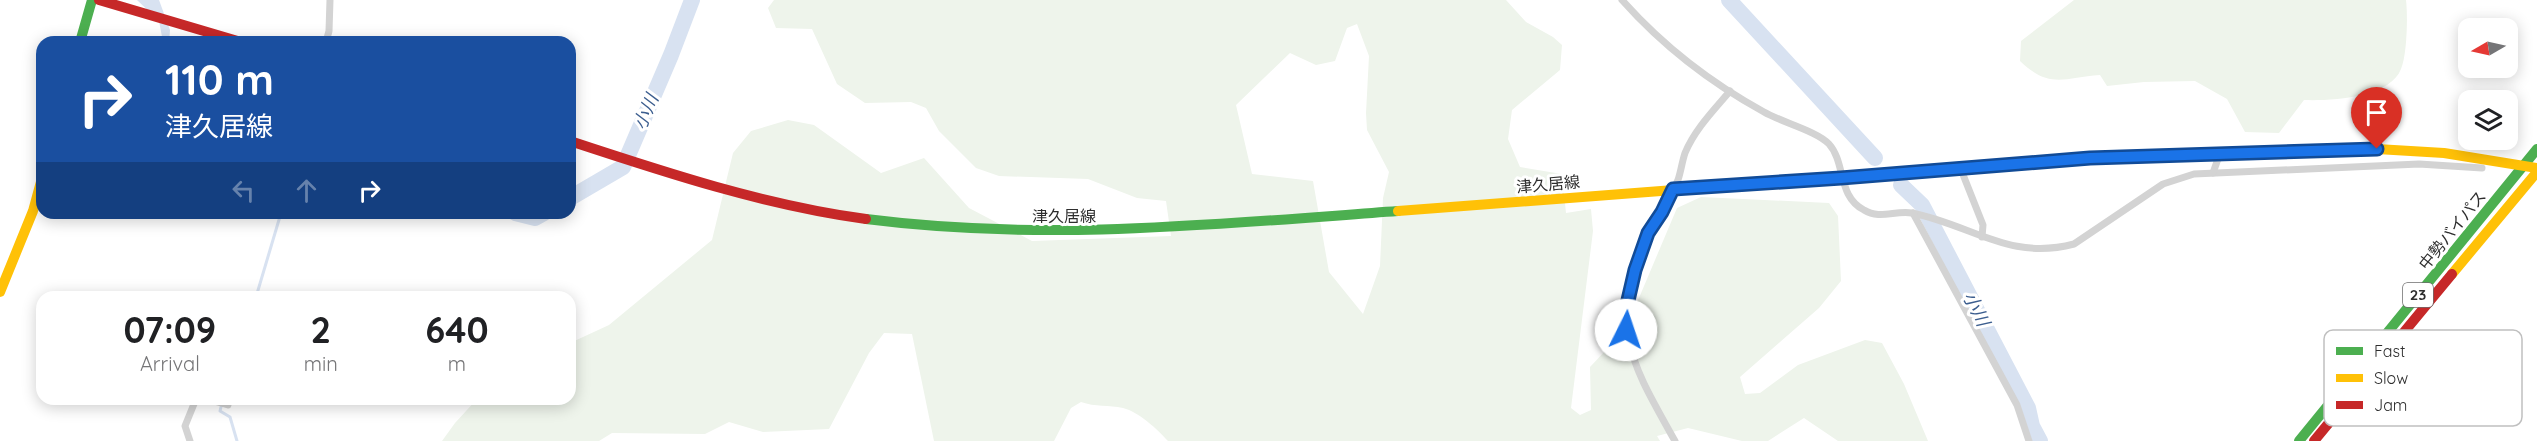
<!DOCTYPE html>
<html lang="en">
<head>
<meta charset="utf-8">
<style>
  body { margin:0; font-family:Quicksand,"Noto Sans JP",sans-serif; background:#f2f2f2; color:#202124; height:100vh; display:flex; flex-direction:column; font-size:22px; white-space:nowrap }
  * { box-sizing:border-box; margin:0 }
  p { font-size:20px; color:#757577 }
  .icon { flex:none; width:33px; height:33px; fill:none; stroke:currentColor; stroke-width:2; stroke-linecap:round; stroke-linejoin:round }
  .map { position:relative; flex:1; overflow:hidden }
  .details { position:absolute; left:36px; top:291px; width:540px; height:114px; display:flex; flex-direction:column; background:#fff; border-radius:18px; box-shadow:0 3px 15px #0003 }
  .details>* { flex:none }
  .top-card { position:absolute; left:36px; top:36px; width:540px; height:183px; border-radius:18px; box-shadow:0 3px 15px #0003; background:#1a4fa0; color:#fff; overflow:hidden }
  .needle { width:39px; rotate:261deg }
  .controls { position:absolute; left:2458px; top:18px; display:grid; gap:12px }
  .controls a { display:grid; place-items:center; width:60px; height:60px; border-radius:12px; background:#fff; box-shadow:0 3px 15px #0003; font-size:30px }
  .pin { position:absolute; display:grid; place-items:center; width:51px; height:51px; color:#fff; margin:-62px -26px; border-radius:50% 50% 50% 0; rotate:-45deg; box-shadow:0 0 6px #0007 }
  .pin .icon { rotate:45deg }
  .me { position:absolute; width:66px; margin:-33px; rotate:4deg; stroke-linejoin:round; filter:drop-shadow(0 0 4px #0008) }
  .turn { display:flex; align-items:center; gap:21px; height:126px; padding:0 30px; font-size:27px }
  .turn .icon { width:78px; height:78px; stroke-width:2.5 }
  .turn b { display:block; font-size:42px; line-height:51px }
  .lanes { display:flex; align-items:center; height:57px; padding:0 30px; background:#0003; justify-content:center; gap:30px; direction:ltr }
  .lanes .off { opacity:.35 }
  .eta { display:flex; justify-content:space-evenly; align-items:center; height:102px; text-align:center }
  .eta b { font-size:36px; font-weight:800; line-height:42px }
  .map>svg:first-child { display:block }
</style>
</head>
<body>
<div class="map">
<svg width="2537" height="441" viewBox="0 0 2537 441">
  <rect width="100%" height="100%" fill="#fff"/>
  <g fill="#eef4eb" fill-rule="evenodd">
    <path d="M774 0H1506L1526 22 1553 37 1562 45 1560 70 1512 110 1508 139 1520 167 1562 174 1566 213 1591 209 1593 231 1571 408 1580 415 1591 410 1590 367 1605 351 1636 305 1677 208 1701 197 1829 203 1838 216 1841 281 1819 308 1740 377 1745 394 1760 393 1798 365 1865 340 1882 343 1904 384 1928 441H1838L1804 418 1768 441H1742L1688 428 1657 436 1660 441H1168C1157 429 1139 412 1123 408 1109 405 1095 407 1081 402L1071 408 1054 441H934L912 334 884 333 869 353 829 429 763 432 729 422 705 434 612 433 599 441H442L455 423 477 399H570V343L609 325 712 240 733 153 751 131 788 120 814 125 881 173 924 158 969 208 1032 241 1171 236 1166 201 1137 198 1088 179 999 176 976 168 939 131 926 108 911 102 865 103 837 84 812 29 776 28 768 8ZM1357 24 1369 56 1366 113 1367 130 1389 172 1383 198 1380 266 1363 314 1329 272 1313 181 1252 174 1236 105 1290 53 1316 65 1335 61 1347 28Z"/>
    <path d="M2074 0H2406C2408 16 2407 55 2401 69 2390 98 2330 101 2304 100L2279 133 2245 132 2227 99 2195 81 2144 82 2107 86 2100 75C2063 78 2049 89 2020 61L2021 41Z"/>
  </g>
  <path fill="#d8e2f1" d="M137 0H159L170 30 169 42H163L159 21Z"/>
  <g fill="none" stroke-linecap="round" stroke-linejoin="round">
    <g stroke="#d8e2f1" stroke-width="3">
      <path d="M256 297 281 213"/>
      <path d="M223 399 220 411 230 417 237 441"/>
    </g>
    <g stroke="#d8e2f1" stroke-width="16">
      <path d="M1729 0 1875 158"/>
      <path d="M1901 185 1922 205 2028 408 2032 426 2040 441"/>
      <path d="M570 198 623 167 671 55 692 0"/>
      <path d="M515 213 535 218 544 213"/>
    </g>
    <g stroke="#d3d3d3" stroke-width="7">
      <path d="M1622 0C1662 45 1711 83 1764 112 1781 122 1817 131 1829 144 1846 163 1837 196 1864 210 1880 220 1895 210 1912 213 1972 225 2009 261 2074 244L2163 184 2194 174 2419 164 2482 168"/>
      <path d="M326 42 329 31 330 0"/>
      <path d="M1960 167 1983 225 1982 237"/>
      <path d="M2213 173 2220 153"/>
      <path d="M1913 213 2017 405 2029 441"/>
      <path d="M207 399 228 405"/>
      <path d="M190 441 185 426 196 399"/>
      <path d="M1675 441C1629 359 1609 329 1647 236 1651 226 1659 218 1664 209 1668 199 1674 189 1678 180 1681 171 1682 162 1685 153 1695 129 1714 110 1730 91"/>
    </g>
    <g stroke="#4caf50" stroke-width="10">
      <path d="M80 42 92 0"/>
      <path d="M1700 188 2078 160"/>
      <path d="M866 219C1046 242 1219 224 1398 211"/>
      <path d="M2299 441 2537 149"/>
    </g>
    <g stroke="#ffc107" stroke-width="10">
      <path d="M2078 160 2149 155 2377 149 2444 153 2537 168"/>
      <path d="M1398 211 1700 188"/>
      <path d="M2452 274 2537 172"/>
      <path d="M0 292 33 211 42 178"/>
    </g>
    <g stroke="#c62828" stroke-width="10">
      <path d="M99 0 241 42"/>
      <path d="M570 141C667 173 764 205 866 219"/>
      <path d="M2314 441 2452 274"/>
    </g>
  </g>
  <g fill="none" stroke-linecap="round" stroke-linejoin="round">
    <defs>
      <path id="route" d="M1626 330V309L1635 270 1648 233 1662 212 1673 189 1841 178 2090 158 2377 149"/>
    </defs>
    <use href="#route" stroke="#114b97" stroke-width="15"/>
    <use href="#route" stroke="#1a73e8" stroke-width="10"/>
  </g>
  <g text-anchor="middle" stroke-width="6" stroke-linejoin="round" paint-order="stroke">
    <rect fill="#fff" stroke="#6d6d6d" stroke-width="1.5" x="2403" y="283" width="30" height="24" rx="4.5"/>
    <g font-size="15" font-weight="bold" fill="#2e2e2e">
      <text x="2418" y="300">23</text>
    </g>
    <g font-size="16" fill="#2e2e2e" stroke="#fff">
      <text transform="translate(1548 184) rotate(-5)" y="6">津久居線</text>
      <text x="1064" y="222">津久居線</text>
      <text transform="translate(2452 230) rotate(-51)" y="6">中勢バイパス</text>
    </g>
    <g font-size="18" font-style="italic" fill="#3c5e8f" stroke="#fff">
      <text transform="translate(646 112) rotate(-67)" y="6">小川</text>
      <text transform="translate(1976 309) rotate(63)" y="6">小川</text>
    </g>
  </g>
  <rect x="2324" y="330" width="198" height="96" rx="9" fill="#fff" stroke="#c0c0c0" stroke-width="1.5"/>
  <rect x="2336" y="347" width="27" height="8" fill="#4caf50"/>
  <rect x="2336" y="374" width="27" height="8" fill="#ffc107"/>
  <rect x="2336" y="401" width="27" height="8" fill="#c62828"/>
  <g font-size="16" fill="#2e2e2e">
    <text x="2374" y="357">Fast</text>
    <text x="2374" y="384">Slow</text>
    <text x="2374" y="411">Jam</text>
  </g>
</svg>
<div class="controls">
<a><svg class="needle" viewBox="-14 -14 28 28"><path d="M0-13l5 13h-10z" fill="#e53935"/><path d="M0 13l5-13h-10z" fill="#757577"/></svg></a>
<a><svg class="icon" aria-label="layers" viewBox="0 0 24 24"><path d="M12 4l9 5-9 5-9-5zM3 14l9 5 9-5"/></svg></a>
</div>
<div class="pin" style="left:2377px;top:149px;background:#d93025"><svg class="icon" aria-label="arrive" viewBox="0 0 24 24"><path d="M6 21V4h12l-3 4 3 4H6"/></svg></div>
<svg class="me" style="left:1626px;top:330px" viewBox="-20 -20 40 40"><circle r="19" fill="#fff"/><path d="M0-13L10 11 0 6-10 11z" fill="#1a73e8"/></svg>
<div class="top-card">
<div class="turn"><svg class="icon" aria-label="right" viewBox="0 0 24 24"><path d="M7 20v-9h11M14 6l5 5-5 5"/></svg><div><b>110 m</b>津久居線</div></div>
<div class="lanes"><svg class="icon off" aria-label="left" viewBox="0 0 24 24"><path d="M17 20v-9H6M10 6l-5 5 5 5"/></svg><svg class="icon off" aria-label="ahead" viewBox="0 0 24 24"><path d="M12 20V5M6 11l6-6 6 6"/></svg><svg class="icon" aria-label="right" viewBox="0 0 24 24"><path d="M7 20v-9h11M14 6l5 5-5 5"/></svg></div>
</div>
<section class="details">
<div class="eta">
<div><b>07:09</b><p>Arrival</p></div>
<div><b>2</b><p>min</p></div>
<div><b>640</b><p>m</p></div>
</div>
</section>
</div>
</body>
</html>
